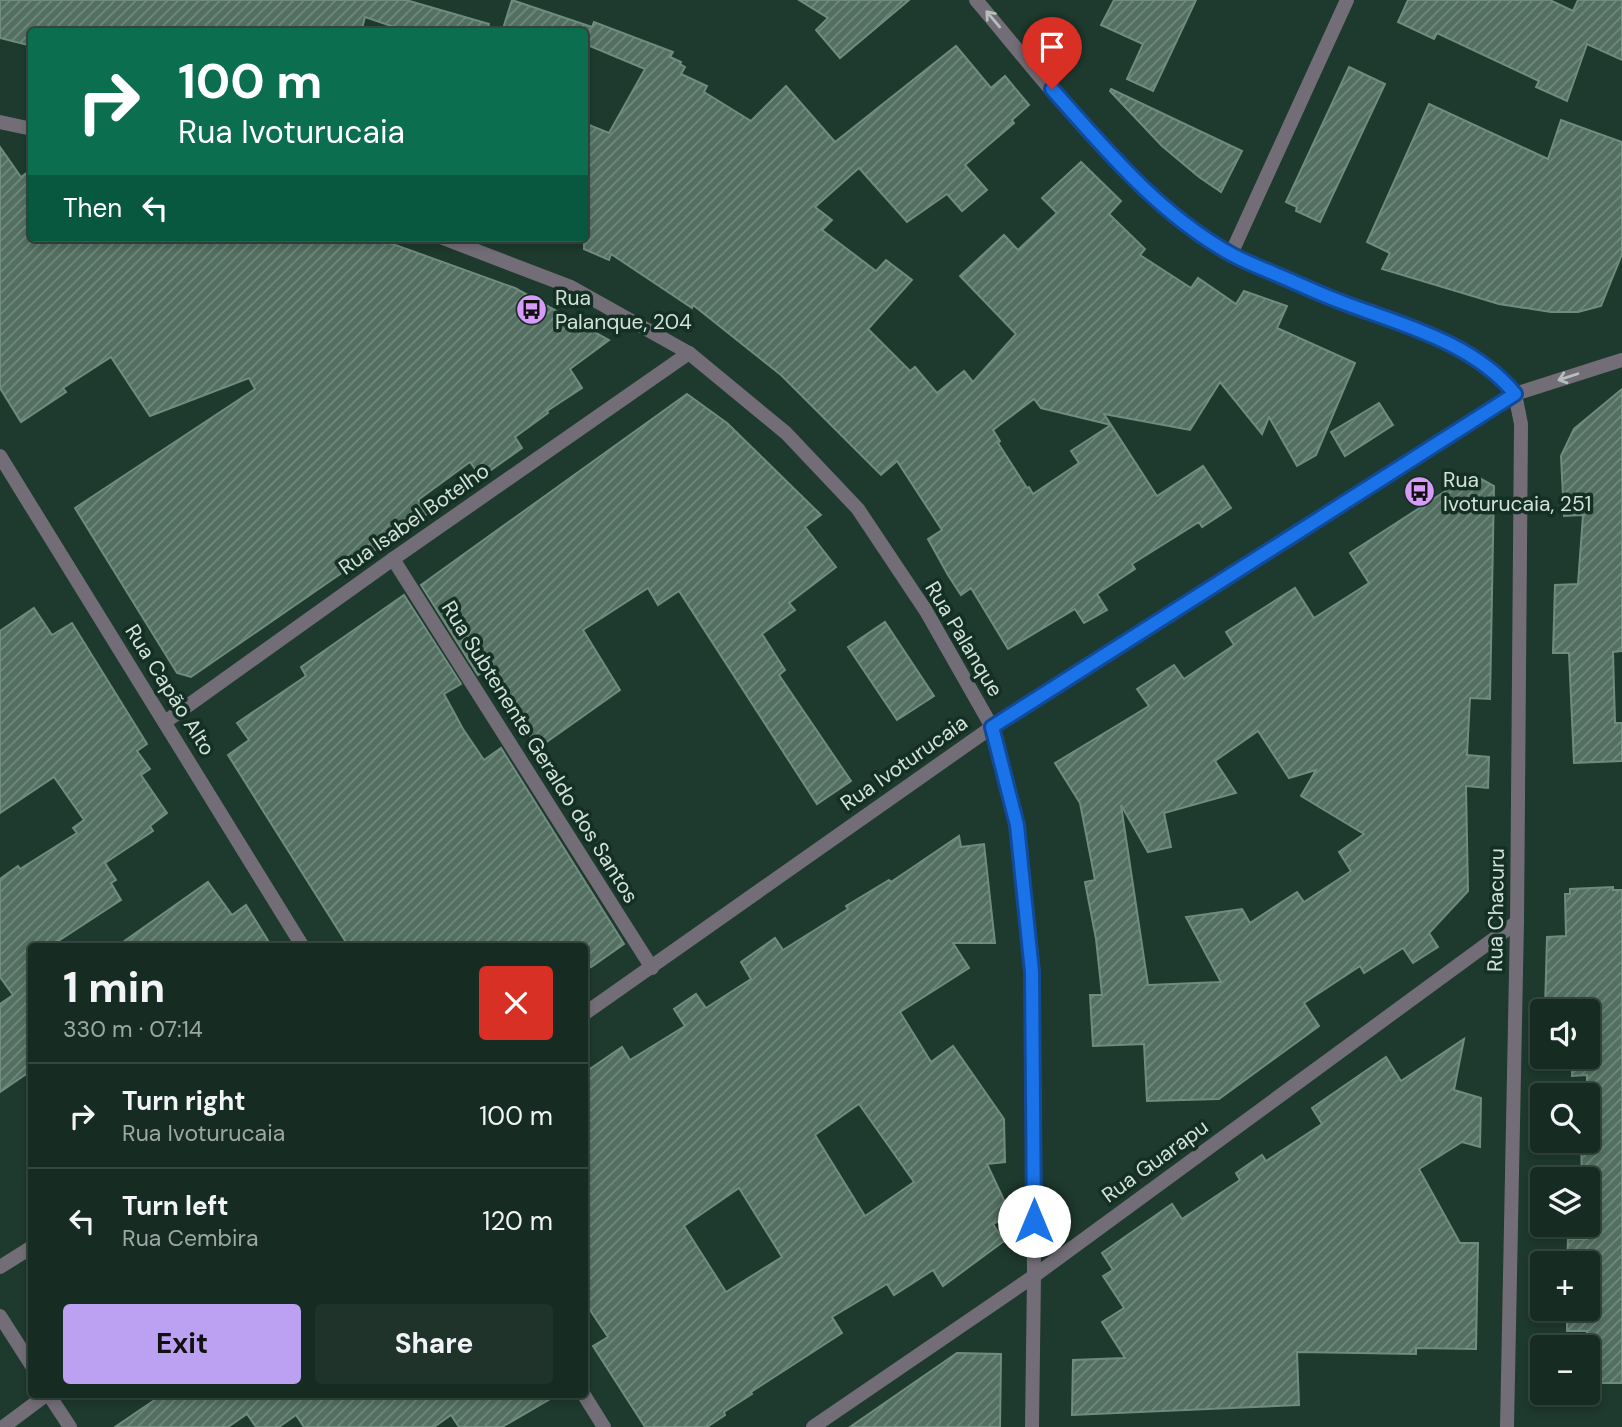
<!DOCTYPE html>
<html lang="en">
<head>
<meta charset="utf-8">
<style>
  body { margin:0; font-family:"DM Sans",sans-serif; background:#1f332a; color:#f1f3f6; height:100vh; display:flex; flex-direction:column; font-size:26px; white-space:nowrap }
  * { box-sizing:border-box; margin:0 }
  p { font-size:23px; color:#9ea7a5 }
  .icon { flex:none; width:38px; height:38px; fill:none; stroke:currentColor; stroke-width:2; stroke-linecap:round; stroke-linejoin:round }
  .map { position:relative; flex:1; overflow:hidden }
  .side { position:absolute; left:28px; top:943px; width:560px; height:455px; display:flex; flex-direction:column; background:#162b22; border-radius:7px; box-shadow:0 4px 10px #0003,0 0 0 2px #354740 }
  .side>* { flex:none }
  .hud { position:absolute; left:28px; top:28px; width:560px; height:214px; border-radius:7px; box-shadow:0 4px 10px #0003,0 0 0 2px #354740; background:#0b6e4f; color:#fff; overflow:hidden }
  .fabs { position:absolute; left:1530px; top:999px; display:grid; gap:14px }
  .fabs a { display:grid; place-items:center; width:70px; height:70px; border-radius:7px; background:#162b22; box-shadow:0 4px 10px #0003,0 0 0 2px #354740; font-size:35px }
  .pin { position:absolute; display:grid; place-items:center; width:60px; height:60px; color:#fff; margin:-72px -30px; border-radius:50% 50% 50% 0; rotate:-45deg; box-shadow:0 0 7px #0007 }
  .pin .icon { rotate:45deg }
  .me { position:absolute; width:77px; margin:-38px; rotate:0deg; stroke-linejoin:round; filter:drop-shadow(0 0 5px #0008) }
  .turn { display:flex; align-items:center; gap:24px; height:147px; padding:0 35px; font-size:32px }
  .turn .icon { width:91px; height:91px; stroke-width:2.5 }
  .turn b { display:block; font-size:49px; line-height:60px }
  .then { display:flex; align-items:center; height:66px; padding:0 35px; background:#0003; gap:14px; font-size:26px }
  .round { display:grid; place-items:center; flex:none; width:74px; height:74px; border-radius:7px; background:#1f332a }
  .headline { display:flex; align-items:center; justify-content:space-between; height:119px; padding:0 35px }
  h1 { font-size:42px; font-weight:700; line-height:52px }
  .action { display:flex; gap:14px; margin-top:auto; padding:14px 35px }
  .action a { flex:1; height:80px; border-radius:7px; background:#bca0f2; color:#111; font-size:28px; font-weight:700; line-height:80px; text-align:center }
  .action a+a { background:#1f332a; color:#f1f3f6 }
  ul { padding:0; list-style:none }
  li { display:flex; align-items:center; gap:21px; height:105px; padding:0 35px; border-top:2px solid #354740 }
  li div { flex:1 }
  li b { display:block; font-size:26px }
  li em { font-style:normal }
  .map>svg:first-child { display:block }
</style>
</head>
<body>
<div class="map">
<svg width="1622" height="1427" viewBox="0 0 1622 1427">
  <defs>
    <pattern id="building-hatch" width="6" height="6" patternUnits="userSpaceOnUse" patternTransform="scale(1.75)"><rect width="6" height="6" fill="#526f61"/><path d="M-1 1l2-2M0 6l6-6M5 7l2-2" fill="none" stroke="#728a7e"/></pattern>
  </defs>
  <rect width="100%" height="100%" fill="#1e392d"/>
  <g fill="url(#building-hatch)" stroke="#6f8c7e" stroke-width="2" fill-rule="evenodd">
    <path d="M0 0H406L489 24 487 32H409L365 17 361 32H32V46L0 38Z"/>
    <path d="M512 0 592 27 594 22 673 52 670 57 681 62 680 64 685 67 681 74 707 86 704 92 751 121 786 86 835 142 956 46 991 88 1005 76 1029 105 1012 120 1014 123 965 165 987 190 962 211 947 194 907 222 859 168 815 207 832 220 822 230 876 271 886 260 912 280 868 329 910 371 915 367 937 393 964 371 973 382 1016 334 960 276 1004 235 1018 250 1057 213 1042 198 1081 162 1121 201 1109 214 1145 249 1140 255 1191 288 1198 278 1236 304 1244 291 1287 306 1277 328 1355 363 1316 455 1297 466 1269 417 1262 434 1220 382 1190 430 1104 414 1111 425 1041 408 1034 399 993 430 1000 441 998 443 1027 488 1029 487 1033 494 1079 463 1071 451 1111 425 1157 496 1203 466 1231 508 1202 527 1199 522 1132 564 1135 569 1097 594 1107 610 1084 623 1075 609 1008 649 971 588 961 595 948 575 928 539 942 530 897 461 881 475 781 375 693 305 692 308 611 254 609 260 584 249V123L609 133 645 69 585 44 590 32H502Z"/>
    <path d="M799 0H909L840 58 816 30 828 18Z"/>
    <path d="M1114 0H1196L1153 91 1127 79 1143 44 1101 25Z"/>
    <path d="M1408 0H1550L1573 11 1578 0H1622V60L1587 44 1567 101 1536 87 1539 81 1437 33 1434 39 1398 22Z"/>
    <path d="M1349 67 1385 84 1320 222 1296 211 1297 207 1286 202Z"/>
    <path d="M1111 89 1242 151 1221 192 1199 177 1162 146 1110 91Z"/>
    <path d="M1429 104 1548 159 1561 120 1622 142V254L1601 306 1578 312H1551L1499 304 1382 269 1390 253 1367 242Z"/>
    <path d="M0 147 21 177 32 169V238H376L515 288 609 340 570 369 582 388 547 411 548 413 515 437 522 448 481 477 470 462 418 500 427 514 191 677 177 673 75 508 255 389 249 378 150 416 111 357 63 388 66 392 21 422 0 388Z"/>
    <path d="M1622 389V651L1613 652 1615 723H1622V761L1574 763 1569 653H1553L1555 585 1578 584 1583 515 1564 516 1561 456 1574 429Z"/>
    <path d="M687 394 727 423 821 515 805 527 836 567 789 603 795 610 762 634 785 670 779 675 851 781 817 804 679 591 658 605 648 588 583 630 620 690 538 748 487 669 478 675 421 585Z"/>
    <path d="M1379 403 1393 425 1345 456 1331 432Z"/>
    <path d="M1472 474 1494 486 1490 699 1470 698 1467 755 1489 757 1488 788 1466 786 1468 891 1429 933 1438 947 1413 963 1403 948 1364 973 1360 966 1304 1003 1319 1026 1219 1099 1147 1101 1144 1044 1093 1046 1090 995H1102L1096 939 1085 882 1095 880 1080 803 1055 763 1149 706 1137 689 1174 665 1184 679 1234 645 1226 632 1295 588 1314 618 1369 583 1350 553ZM1258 731 1289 778 1316 770 1301 796 1364 834 1339 852 1351 871 1304 902 1297 892 1250 923 1242 909 1186 917 1221 982 1148 985 1121 805 1148 852 1171 847 1164 813 1236 793 1215 761Z"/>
    <path d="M404 595 461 684 444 694 463 729 484 760 501 748 624 944 591 967 584 957V947H349L228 755 249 740 237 723 306 676 301 667Z"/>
    <path d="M34 608 52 635 72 623 147 744 137 751 150 769 141 775 167 813 150 826 153 831 105 863 116 880 111 883 121 900 49 947H32V1070L0 1092V1004L13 995 0 977V879L18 866 20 869 77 833 73 828 84 820 54 777 0 813V631Z"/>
    <path d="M885 622 934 696 897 720 848 647Z"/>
    <path d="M959 836 961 847 984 844 995 943H953L969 968 900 1012 931 1062 953 1046 1004 1119 1005 1162 987 1164 1011 1215 993 1224 1004 1241 943 1286 933 1270 894 1295 887 1284 832 1317 842 1333 751 1392 752 1394 724 1412 725 1415 707 1427H645L593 1346 608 1337 584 1301V1073L622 1047 630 1060 685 1026 674 1009 696 994 706 1008 751 979 741 962 775 938 783 950 848 909 846 906 889 880 891 882ZM859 1104 914 1182 865 1216 815 1135ZM739 1188 782 1257 726 1292 684 1226Z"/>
    <path d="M208 882 232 915 246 905 272 947H116Z"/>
    <path d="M1613 887V890H1622V1383H1587V1331H1567V1309H1587V1264H1567L1568 1239H1587V1180H1582L1581 1141H1587V1075L1572 1076V1057H1587V1012L1545 1010 1547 937 1566 936 1565 894H1570V889Z"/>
    <path d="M1464 1039 1454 1090 1481 1098 1480 1147 1462 1142 1419 1169 1460 1243H1478L1476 1349 1416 1348V1354L1297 1352 1299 1405 1072 1415 1073 1360 1125 1358 1102 1322 1124 1308 1103 1276 1113 1270 1102 1253 1172 1204 1182 1219 1240 1180 1236 1173 1262 1155 1266 1161 1322 1124 1312 1108 1386 1057 1401 1081Z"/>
    <path d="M957 1353 1001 1354 1000 1427H850Z"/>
    <path d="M162 1395H557L502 1427H459L451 1415 434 1427H304L296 1415 279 1427H256L247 1414 228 1427H115Z"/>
  </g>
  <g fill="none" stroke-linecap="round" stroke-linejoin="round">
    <path stroke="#736d77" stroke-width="14" d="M0 1267 32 1247"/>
    <g stroke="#736d77" stroke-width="14">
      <path d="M0 122 32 129"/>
      <path d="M443 238 571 287 689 353 786 433 858 509 926 611 992 727 1017 825 1032 972 1034 1276 1032 1427"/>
      <path d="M1231 254 1347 0"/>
      <path d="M0 456 303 947"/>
      <path d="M393 559 652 968"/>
      <path d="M165 722 393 559 689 353"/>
      <path d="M584 1014 992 727 1515 394 1521 424 1517 922 1507 1427"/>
      <path d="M0 1316 32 1366"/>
      <path d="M49 1395 70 1427"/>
      <path d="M584 1395 604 1427"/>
      <path d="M3 1427 46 1395"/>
      <path d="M813 1427 1034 1276 1517 922"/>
    </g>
    <path stroke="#736d77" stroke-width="14" d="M976 0C1048 85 1133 200 1232 254 1264 272 1304 288 1339 302 1400 326 1473 340 1515 394L1622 360"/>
  </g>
  <defs><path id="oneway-shaft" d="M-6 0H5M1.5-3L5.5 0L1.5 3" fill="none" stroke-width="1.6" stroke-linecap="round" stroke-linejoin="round" transform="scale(1.75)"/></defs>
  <g stroke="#b6bfbc">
    <use href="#oneway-shaft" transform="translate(993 19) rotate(-130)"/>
    <use href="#oneway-shaft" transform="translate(1568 377) rotate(162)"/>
  </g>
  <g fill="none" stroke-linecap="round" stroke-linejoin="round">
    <defs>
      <path id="route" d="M1034 1221 1032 972 1017 825 992 727 1515 394C1474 343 1403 325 1344 303 1322 295 1301 285 1280 276 1264 269 1247 263 1231 254 1159 214 1106 150 1052 89"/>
    </defs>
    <use href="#route" stroke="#114b97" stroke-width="18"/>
    <use href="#route" stroke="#1a73e8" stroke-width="12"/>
  </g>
  <defs>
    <symbol id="bus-disc" viewBox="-11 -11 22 22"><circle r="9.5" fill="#d79bf9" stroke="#142f23"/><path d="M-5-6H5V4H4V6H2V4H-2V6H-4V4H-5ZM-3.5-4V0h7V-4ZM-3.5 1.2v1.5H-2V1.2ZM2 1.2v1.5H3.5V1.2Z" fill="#111"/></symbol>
  </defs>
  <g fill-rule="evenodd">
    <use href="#bus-disc" x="514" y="292" width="35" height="35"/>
    <use href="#bus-disc" x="1402" y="474" width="35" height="35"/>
  </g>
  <g text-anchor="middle" stroke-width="7" stroke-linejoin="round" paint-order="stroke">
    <g font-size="21" fill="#d2e2da" stroke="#142f23" text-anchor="start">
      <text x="555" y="305">Rua<tspan x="555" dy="24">Palanque, 204</tspan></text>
      <text x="1443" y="487">Rua<tspan x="1443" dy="24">Ivoturucaia, 251</tspan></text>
    </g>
    <g font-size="21" fill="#d2e2da" stroke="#142f23">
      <text transform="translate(414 519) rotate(-35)" y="7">Rua Isabel Botelho</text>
      <text transform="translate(964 639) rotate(59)" y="7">Rua Palanque</text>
      <text transform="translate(170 690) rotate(58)" y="7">Rua Capão Alto</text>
      <text transform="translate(540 752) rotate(58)" y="7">Rua Subtenente Geraldo dos Santos</text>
      <text transform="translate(904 763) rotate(-35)" y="7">Rua Ivoturucaia</text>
      <text transform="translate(1496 910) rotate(-89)" y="7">Rua Chacuru</text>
      <text transform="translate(1155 1161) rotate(-36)" y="7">Rua Guarapu</text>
    </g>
  </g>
</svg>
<div class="fabs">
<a><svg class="icon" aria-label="sound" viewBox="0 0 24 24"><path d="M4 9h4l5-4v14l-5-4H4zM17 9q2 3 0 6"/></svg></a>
<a><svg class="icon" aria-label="search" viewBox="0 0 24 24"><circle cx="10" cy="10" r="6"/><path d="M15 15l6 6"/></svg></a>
<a><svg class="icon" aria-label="layers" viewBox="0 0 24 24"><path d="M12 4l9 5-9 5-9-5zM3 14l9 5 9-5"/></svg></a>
<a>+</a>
<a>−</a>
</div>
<div class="pin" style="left:1052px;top:89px;background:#d93025"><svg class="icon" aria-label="arrive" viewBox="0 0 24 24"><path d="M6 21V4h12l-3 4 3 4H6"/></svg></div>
<svg class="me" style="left:1034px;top:1221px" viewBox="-20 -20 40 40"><circle r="19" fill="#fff"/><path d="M0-13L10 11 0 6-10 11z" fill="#1a73e8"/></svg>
<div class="hud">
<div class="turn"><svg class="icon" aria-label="right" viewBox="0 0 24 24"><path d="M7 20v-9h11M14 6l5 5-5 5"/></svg><div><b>100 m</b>Rua Ivoturucaia</div></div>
<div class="then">Then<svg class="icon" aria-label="left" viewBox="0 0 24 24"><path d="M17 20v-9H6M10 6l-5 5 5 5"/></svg></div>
</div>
<section class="side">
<div class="headline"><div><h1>1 min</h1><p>330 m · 07:14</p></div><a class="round" style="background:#d93025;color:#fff"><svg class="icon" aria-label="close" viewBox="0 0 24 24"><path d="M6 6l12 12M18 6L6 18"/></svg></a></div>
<ul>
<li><svg class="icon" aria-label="right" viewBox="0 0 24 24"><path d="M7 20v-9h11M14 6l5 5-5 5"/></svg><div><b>Turn right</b><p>Rua Ivoturucaia</p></div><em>100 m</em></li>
<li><svg class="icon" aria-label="left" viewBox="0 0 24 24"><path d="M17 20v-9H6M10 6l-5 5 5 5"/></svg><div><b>Turn left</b><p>Rua Cembira</p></div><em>120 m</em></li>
</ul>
<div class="action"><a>Exit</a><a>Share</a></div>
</section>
</div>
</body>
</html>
